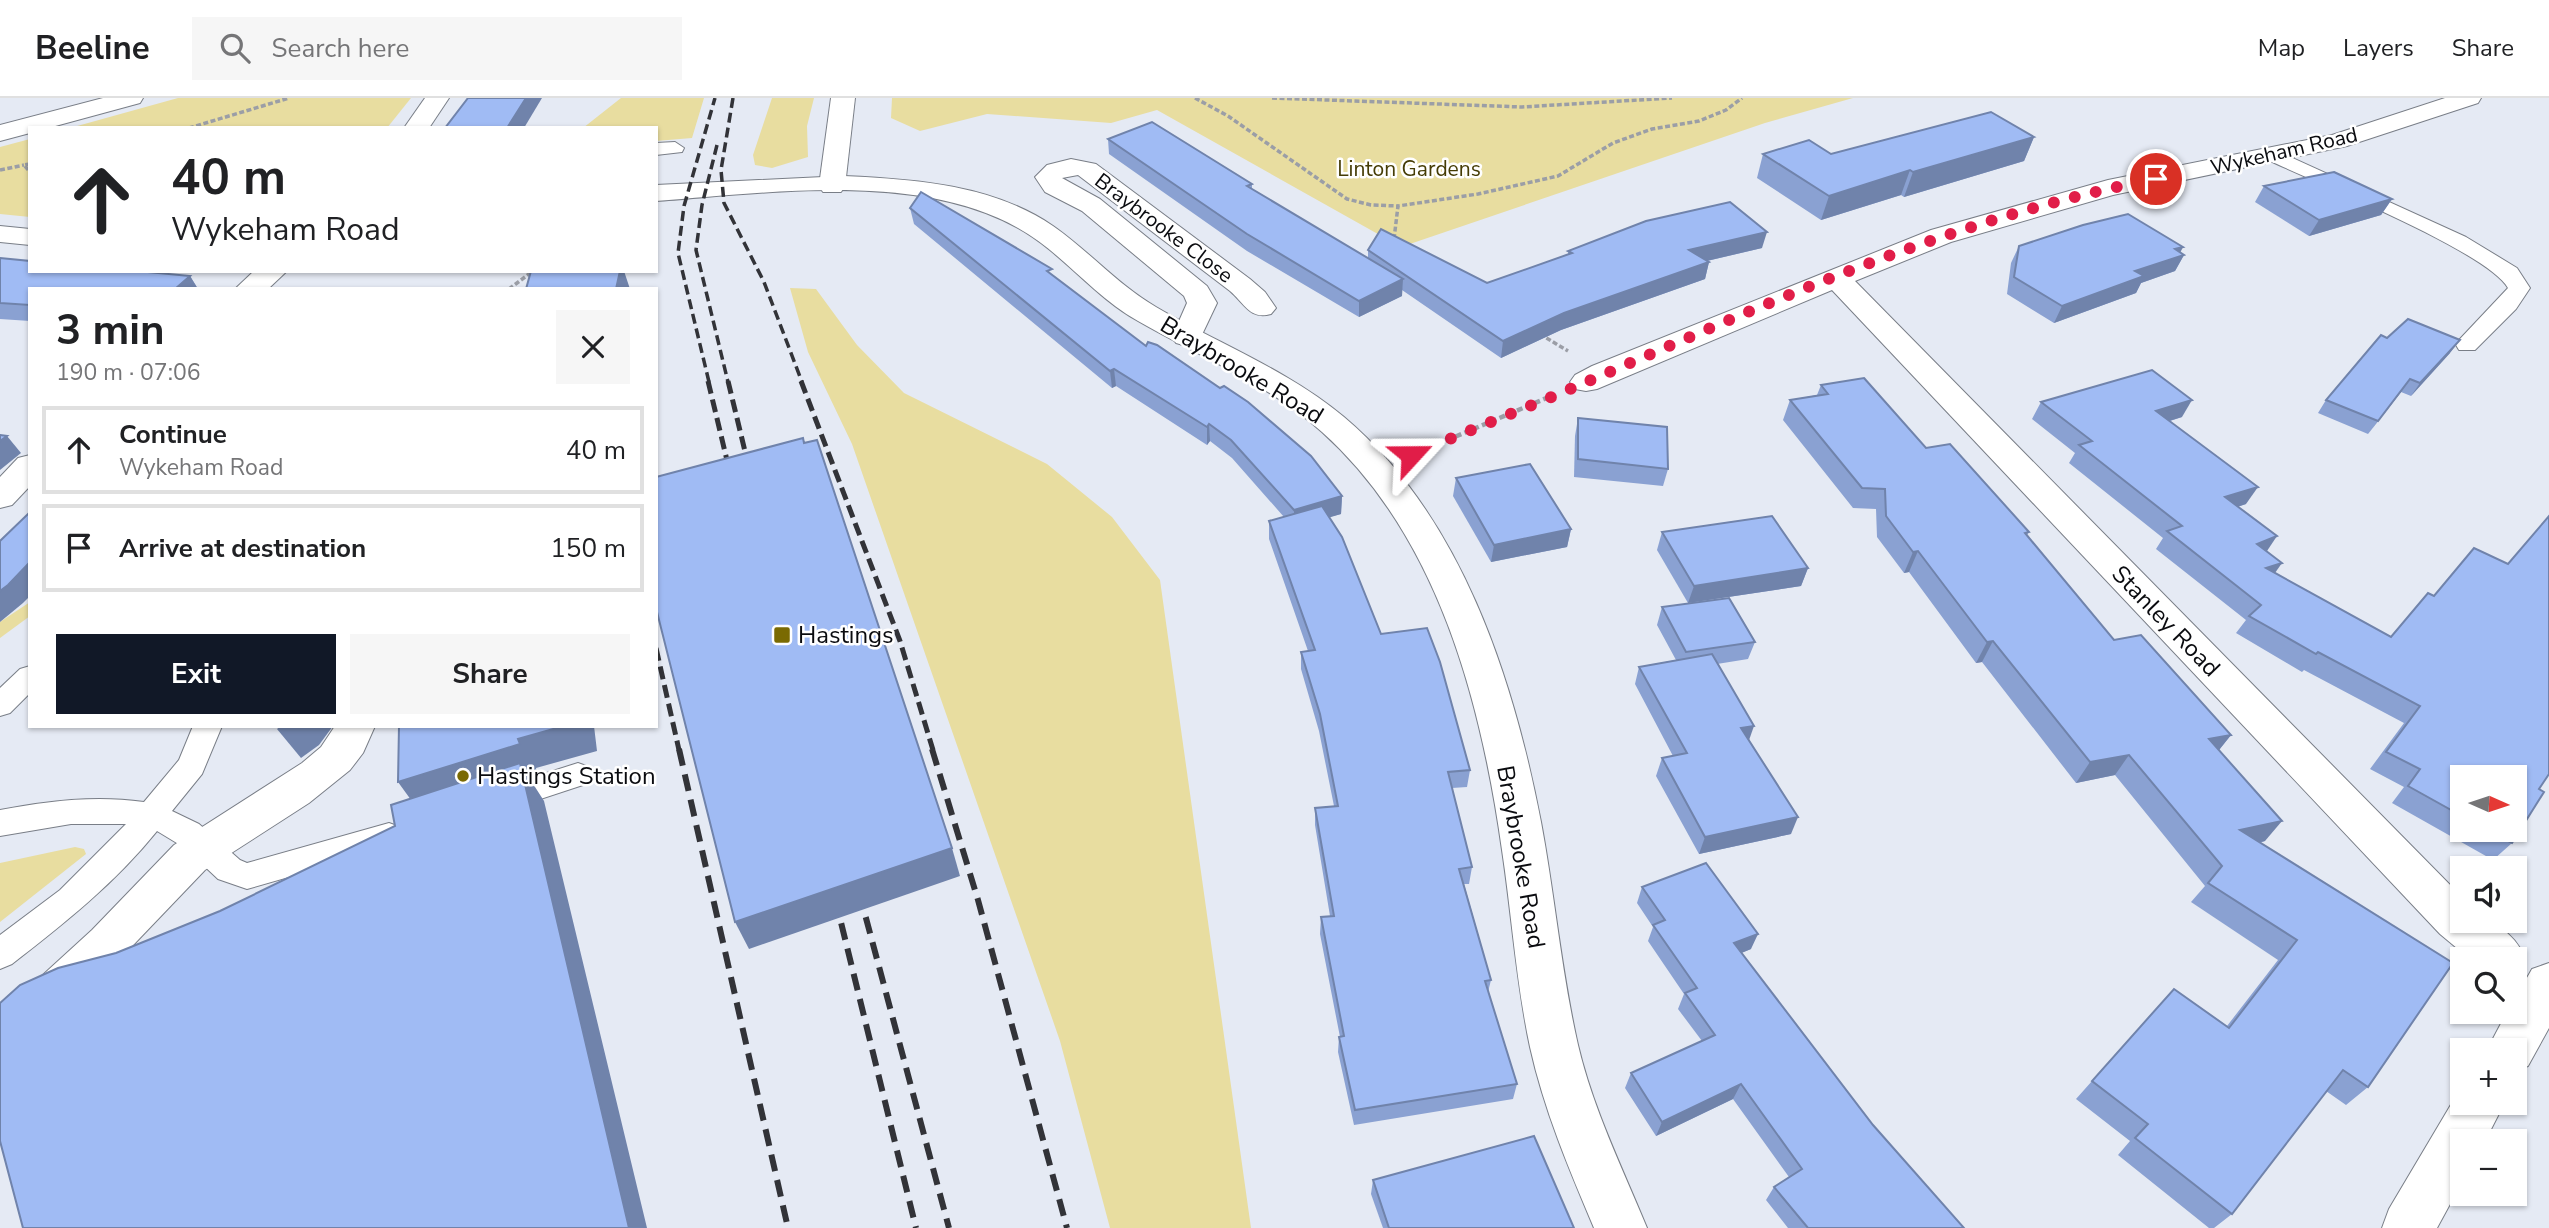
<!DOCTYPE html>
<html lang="en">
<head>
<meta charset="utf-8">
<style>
  body { margin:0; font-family:"Nunito Sans",sans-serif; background:#f6f6f6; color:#202124; height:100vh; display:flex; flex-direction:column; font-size:26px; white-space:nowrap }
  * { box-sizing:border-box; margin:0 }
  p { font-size:23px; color:#757577 }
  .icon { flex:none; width:38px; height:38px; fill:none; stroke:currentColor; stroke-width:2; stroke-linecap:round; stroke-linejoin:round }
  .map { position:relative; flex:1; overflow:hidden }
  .side { position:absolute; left:28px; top:189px; width:630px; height:441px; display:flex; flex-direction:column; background:#fff; border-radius:0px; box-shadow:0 2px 5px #0004 }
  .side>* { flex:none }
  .hud { position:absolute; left:28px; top:28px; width:630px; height:147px; border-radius:0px; box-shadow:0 2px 5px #0004; background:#fff; color:#202124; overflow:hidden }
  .needle { width:46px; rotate:93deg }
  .controls { position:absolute; left:2450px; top:667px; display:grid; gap:14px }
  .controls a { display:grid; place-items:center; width:77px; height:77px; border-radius:0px; background:#fff; box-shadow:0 2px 5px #0004; font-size:35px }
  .pin { position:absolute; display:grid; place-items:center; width:60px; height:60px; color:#fff; margin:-30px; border:4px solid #fff; border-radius:50%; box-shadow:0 2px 7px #0007 }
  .me { position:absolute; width:77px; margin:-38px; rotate:66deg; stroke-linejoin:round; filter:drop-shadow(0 0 5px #0008) }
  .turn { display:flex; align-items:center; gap:24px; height:147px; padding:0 28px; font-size:32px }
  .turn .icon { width:91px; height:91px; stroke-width:2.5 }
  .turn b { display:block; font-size:49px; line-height:60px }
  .round { display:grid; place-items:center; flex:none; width:74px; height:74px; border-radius:0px; background:#f6f6f6 }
  .headline { display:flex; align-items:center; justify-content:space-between; height:119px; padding:0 28px }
  h1 { font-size:42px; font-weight:700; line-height:52px }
  .primary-button { display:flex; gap:14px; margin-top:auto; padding:14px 28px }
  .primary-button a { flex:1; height:80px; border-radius:0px; background:#111827; color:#fff; font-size:28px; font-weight:700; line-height:80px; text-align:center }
  .primary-button a+a { background:#f6f6f6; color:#202124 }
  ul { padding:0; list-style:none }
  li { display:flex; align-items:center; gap:21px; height:88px; margin:0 14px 10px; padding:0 14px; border:4px solid #e0e0e0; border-radius:0px }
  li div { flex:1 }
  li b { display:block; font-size:26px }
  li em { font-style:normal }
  header { display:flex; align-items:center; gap:42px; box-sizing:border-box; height:98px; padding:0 35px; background:#fff; border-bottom:2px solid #e0e0e0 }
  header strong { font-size:33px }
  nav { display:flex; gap:38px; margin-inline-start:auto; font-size:24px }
  .search { width:490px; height:63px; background:#f6f6f6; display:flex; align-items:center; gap:18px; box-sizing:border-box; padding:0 24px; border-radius:0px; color:#757577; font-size:26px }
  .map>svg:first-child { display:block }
</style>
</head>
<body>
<header>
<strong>Beeline</strong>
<div class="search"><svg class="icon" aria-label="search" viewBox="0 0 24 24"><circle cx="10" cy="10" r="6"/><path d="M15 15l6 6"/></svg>Search here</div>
<nav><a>Map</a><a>Layers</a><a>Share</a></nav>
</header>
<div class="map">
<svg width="2549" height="1130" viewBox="0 0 2549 1130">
  <rect width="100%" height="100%" fill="#e5eaf4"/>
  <g fill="#e8dda0">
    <path d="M178 0H411L387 30H70Z"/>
    <path d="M621 0H704L692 40 656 43V30H583Z"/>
    <path d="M772 0H814L807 28 808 59 772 70 755 67 753 57Z"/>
    <path d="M892 0H1853L1765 25 1401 149 1157 12 1111 25 987 16 920 33 891 20Z"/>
    <path d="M30 41V119L0 116V49Z"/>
    <path d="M790 190 816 191 857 247 904 295 1047 366 1112 419 1160 482 1251 1130H1110L1060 943 852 346 808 254Z"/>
    <path d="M30 504V518L0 540V524Z"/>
    <path d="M75 749 84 751 86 756 0 824V765Z"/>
  </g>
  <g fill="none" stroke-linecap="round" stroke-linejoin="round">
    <defs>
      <g id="service">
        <path d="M675 44 684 50 682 54 656 57V45Z"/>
        <path d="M2275 52 2466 139 2517 170 2530 190 2516 211 2475 252H2459L2456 247 2459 242 2508 190C2488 154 2315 84 2268 62L2266 58Z"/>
        <path d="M30 568V595L10 615 0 618V590L20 571Z"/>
        <path d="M193 628H222L202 676 172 713 199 726 240 762 247 765 389 725 400 729 405 738 400 747 247 791 218 781 185 750 157 733C115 785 65 825 12 866L0 871V837L60 792 126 726H71L0 738V712C48 703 95 697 144 704L179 662Z"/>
        <path d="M578 665 589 669 593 677 589 685 501 714 490 711 486 702 490 693Z"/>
      </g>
      <path id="pedestrian" d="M335 628H375L363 655 350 672 309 705 205 772 71 912 17 963 0 969V916L92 832 174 747 302 665 321 649Z"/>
      <g id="minor">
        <path d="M103 0H143L140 5 48 30H30V35L0 43V27Z"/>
        <path d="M425 0H449L429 30H404Z"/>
        <path d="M831 0H855L845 88 841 94H823L819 88Z"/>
        <path d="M2445 0H2481L2478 5 2347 48 2113 97 1951 144 1855 183 2462 799V822C2493 822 2512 831 2526 861L2519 875 2515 877V861H2470L2440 836 1832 192 1597 291 1586 293 1575 291 1570 284 1575 277 1592 268 1931 132 2108 82 2332 37Z"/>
        <path d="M1071 61 1096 66 1250 181 1265 194 1276 210 1271 216C1250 222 1245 206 1230 193L1078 77 1062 80 1100 101 1207 188 1217 205 1198 245 1187 248 1176 245 1172 239 1187 205 1184 198 1082 113 1045 94 1035 79 1047 67Z"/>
        <path d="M2549 865V930L2528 968 2515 973V952H2487L2507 914H2515V901L2532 871Z"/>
        <path d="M2462 988V1004H2505L2485 1043H2462V1084L2437 1130H2382L2389 1111Z"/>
      </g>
      <g id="tertiary">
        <path d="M844 78C914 81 994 87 1053 128 1089 153 1118 187 1156 209 1219 246 1288 272 1344 319 1461 418 1513 579 1541 724 1555 798 1561 873 1578 947 1593 1011 1622 1069 1647 1130H1594C1569 1071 1544 1012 1530 949 1516 884 1512 818 1502 752 1481 603 1438 438 1322 334 1269 286 1200 259 1138 223 1093 198 1063 155 1018 130 917 73 768 95 656 103V87Z"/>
        <path d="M0 128 30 131V147L0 144Z"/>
        <path d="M254 173H287L268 191H235Z"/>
        <path d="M30 357V388L12 407 0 410V379L18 360Z"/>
      </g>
    </defs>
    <use href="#service" stroke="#797e87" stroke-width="2"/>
    <use href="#pedestrian" stroke="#797e87" stroke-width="2"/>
    <use href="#minor" stroke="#797e87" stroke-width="2"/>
    <use href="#tertiary" stroke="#797e87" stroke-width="2"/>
    <g stroke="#9b9ea6" stroke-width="3.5" stroke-dasharray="5 2.5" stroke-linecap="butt">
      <path d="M1195 0 1228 18 1347 101 1371 107 1398 108"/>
      <path d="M1272 0 1522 9 1672 0"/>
      <path d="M189 30 289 0"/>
      <path d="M30 66 24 67 30 74"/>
      <path d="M0 72 24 67"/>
      <path d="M1394 141 1398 108 1478 96 1558 78 1613 45 1652 31 1699 23 1726 12 1742 0"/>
      <path d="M509 191 533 173"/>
      <path d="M1540 236 1568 253"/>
    </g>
    <path stroke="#9b9ea6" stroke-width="4.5" stroke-dasharray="6 3.5" stroke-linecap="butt" d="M1412 357 1549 299"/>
    <use href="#service" fill="#fff" fill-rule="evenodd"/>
    <use href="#pedestrian" fill="#fff" fill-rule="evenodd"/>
    <use href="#minor" fill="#fff" fill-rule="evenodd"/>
    <use href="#tertiary" fill="#fff" fill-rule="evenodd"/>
    <g stroke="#323338" stroke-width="3.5" stroke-dasharray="10 5" stroke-linecap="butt">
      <path d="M733 0 721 72 724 105 764 184 802 284"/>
      <path d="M717 47 702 107 696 152 728 284"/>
      <path d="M709 284 678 155 684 108 715 0"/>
    </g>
    <g stroke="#323338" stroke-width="5" stroke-dasharray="13 6" stroke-linecap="butt">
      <path d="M708 283 731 379"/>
      <path d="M728 283 750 374"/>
      <path d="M801 283 900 543 933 652"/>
      <path d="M656 550 679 652"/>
    </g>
    <g stroke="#323338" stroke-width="6" stroke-dasharray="17 9" stroke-linecap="butt">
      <path d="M679 651 788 1130"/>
      <path d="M932 651 978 802 1067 1130"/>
      <path d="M859 794 949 1130"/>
      <path d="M835 800 916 1130"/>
    </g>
  </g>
  <g fill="#8aa1d2" fill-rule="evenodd">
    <path d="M2034 39 2024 63 1904 99 1901 97 1821 122 1757 80 1763 56H1831Z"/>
    <path d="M1108 41 1252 86V91L1368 160V152L1487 185 1568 157V153L1762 150 1707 163 1709 164 1705 181 1561 232 1501 260 1402 192V198L1359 219 1247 153 1109 56Z"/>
    <path d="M2264 88 2392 101 2381 117 2309 138 2255 104Z"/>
    <path d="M910 110 1053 177 1342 398 1341 416 1329 419 1381 536 1470 672 1467 689 1452 690 1472 769 1469 786H1464L1491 882 1488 894 1517 986 1513 1001 1354 1027 1338 954 1339 939H1340L1320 836 1321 819 1330 818 1315 727V710L1334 708 1319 633 1301 571V554L1308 553 1269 441V423L1284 419 1232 360 1210 343 1207 347 1116 288 1112 290 914 126Z"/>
    <path d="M2019 148 2180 154 2184 157 2175 173 2141 185 2136 195 2054 225 2007 196 2011 165Z"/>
    <path d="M0 160 190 178 198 191H30V223L0 221Z"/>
    <path d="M2387 240 2450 255 2411 298 2401 294 2368 336 2318 315 2326 302Z"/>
    <path d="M1821 287 1926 350 2029 434 2027 437 2114 542 2231 637 2219 652 2265 743 2259 745 2368 989 2346 1007 2326 993 2232 1116 2214 1130H2209L2118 1057 2130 1043 2076 1001 2174 891 2227 928 2278 862 2191 804 2205 788 2115 677 2076 685 1982 564 1976 565 1909 474 1904 475 1877 439 1876 411 1853 410 1783 322 1790 302 1817 297Z"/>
    <path d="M2041 304 2182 319 2170 323 2246 406 2237 409 2267 453 2275 475 2539 691 2512 745 2493 762 2392 705 2404 689 2370 671 2404 625 2304 572 2302 574 2236 535 2246 522 2156 451 2163 440 2069 365 2075 355 2032 321ZM2462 679 2515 732H2462Z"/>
    <path d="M1578 320 1668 371 1663 388 1574 379 1575 338Z"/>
    <path d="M1456 380 1571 431 1567 449 1491 464 1453 398Z"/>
    <path d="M1662 434 1808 470 1801 488 1688 505 1657 452Z"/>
    <path d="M1662 509 1755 544 1748 561 1717 566 1749 643 1791 736 1699 756 1656 678 1662 660 1673 658 1635 586 1639 569 1676 562 1657 527Z"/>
    <path d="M1642 789 1751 851 1741 855 1873 1027 1964 1130H1788L1766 1102 1774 1089 1789 1079 1733 1001 1656 1038 1625 990 1631 975 1702 943 1678 911 1684 896 1648 843 1653 829 1637 805Z"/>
    <path d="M1373 1082 1574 1130H1383L1371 1096Z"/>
  </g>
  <g fill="#7083ab">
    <path d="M526 0H542L524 30H507Z"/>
    <path d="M2034 39 2024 63 1904 99 1913 74Z"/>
    <path d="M1910 72 1901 97 1821 122 1829 98Z"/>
    <path d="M2392 101 2381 117 2309 138 2319 122Z"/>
    <path d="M1767 134 1762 150 1685 168 1689 152Z"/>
    <path d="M2183 149 2178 159 2184 157 2175 173 2141 185 2136 195 2054 225 2062 208 2135 173 2175 151Z"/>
    <path d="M1709 164 1705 181 1561 232 1501 260 1503 243 1564 215Z"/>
    <path d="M613 173H624L630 191H616Z"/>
    <path d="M190 178 198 191H175Z"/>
    <path d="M1403 181 1402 198 1359 219V203Z"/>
    <path d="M2460 242 2450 255 2411 298 2420 285Z"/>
    <path d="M1114 271 1116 288 1112 290 1110 273Z"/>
    <path d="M2410 281 2401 294 2368 336 2378 323Z"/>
    <path d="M2192 302 2182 319 2146 330 2156 313Z"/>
    <path d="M1209 326 1210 343 1207 347V329Z"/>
    <path d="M7 338 21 355 0 372V343Z"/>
    <path d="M2258 389 2246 406 2213 417 2225 399Z"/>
    <path d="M1342 398 1341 416 1294 430V412Z"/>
    <path d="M1571 431 1567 449 1491 464 1494 447Z"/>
    <path d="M2277 438 2265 456 2257 446Z"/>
    <path d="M1918 453 1909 474 1904 475 1913 454Z"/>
    <path d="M30 464V498L23 505 0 524V493Z"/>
    <path d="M2282 465 2270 482 2266 470Z"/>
    <path d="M1808 470 1801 488 1688 505 1694 488Z"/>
    <path d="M1993 543 1982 564 1976 565 1987 544Z"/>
    <path d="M281 628H333L319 647 301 660 277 631Z"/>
    <path d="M564 628H594L597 653 536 670 537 675 528 678 544 703 647 1130H629L419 713 398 684 518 641Z"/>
    <path d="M1754 628 1748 645 1741 630Z"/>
    <path d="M2231 637 2215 657 2209 641Z"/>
    <path d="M2129 657 2115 677 2076 685 2090 664Z"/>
    <path d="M1798 719 1791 736 1699 756 1705 739Z"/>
    <path d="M2282 723 2265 743 2223 753 2240 732Z"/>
    <path d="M952 750 960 778 749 851 735 824Z"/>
    <path d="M1758 836 1751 851 1727 861 1734 845Z"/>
    <path d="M1741 986 1733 1001 1656 1038 1662 1024Z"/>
  </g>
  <g fill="#a0bbf4" stroke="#7083ab" stroke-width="2">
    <path d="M468 0H526L507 30H445Z"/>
    <path d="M1991 14 2034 39 1913 74 1910 72 1829 98 1763 56 1809 42 1831 56Z"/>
    <path d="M1152 24 1252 86 1247 88 1403 181 1359 203 1247 136 1108 41Z"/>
    <path d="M2334 74 2392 101 2319 122 2264 88Z"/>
    <path d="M921 94 1052 171 1047 173 1146 248 1148 244 1157 247 1220 290 1224 288 1248 304 1311 358 1342 398 1294 412 1231 342 1209 326 1207 329 1114 271 1110 273 910 110Z"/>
    <path d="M1730 104 1767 134 1689 152 1709 164 1564 215 1503 243 1368 152 1381 131 1487 185 1572 155 1568 153 1646 123Z"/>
    <path d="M2128 116 2183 149 2175 151 2184 157 2135 173 2144 178 2062 208 2014 179 2019 148 2083 127Z"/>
    <path d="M0 160 30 163V173H137L190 178 175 191H30V207L0 205Z"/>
    <path d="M531 173H620L616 191H526Z"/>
    <path d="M2408 221 2460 242 2420 285 2410 281 2378 323 2326 302 2381 237 2387 240Z"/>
    <path d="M2152 272 2192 302 2156 313 2258 389 2225 399 2277 438 2257 446 2282 465 2266 470 2391 539 2428 495 2434 498 2474 450 2508 466 2549 418V676L2539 691 2544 694 2512 745 2487 732H2515V679H2462V718L2408 688 2420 671 2386 654 2420 608 2318 554 2316 556 2249 518 2261 507 2167 433 2182 428 2079 347 2092 343 2041 304Z"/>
    <path d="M1864 280 1926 350 1950 346 2029 434 2025 435 2114 542 2141 537 2231 637 2209 641 2282 723 2240 732 2453 865 2368 989 2343 972 2232 1116 2135 1040 2148 1026 2092 983 2174 891 2229 930 2297 842 2208 785 2222 768 2129 657 2090 664 1993 543 1987 544 1918 453 1913 454 1886 418 1885 391 1862 390 1790 302 1828 296 1821 287Z"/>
    <path d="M1578 320 1667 329 1668 371 1578 361Z"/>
    <path d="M0 337 7 338 0 343Z"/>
    <path d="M803 340 804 345 817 342 952 750 735 824 656 510V379Z"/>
    <path d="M1530 366 1571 431 1494 447 1456 380Z"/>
    <path d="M1322 408 1342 439 1381 536 1427 530 1440 564 1470 672 1448 674 1472 769 1459 771 1491 882 1485 883 1517 986 1355 1012 1339 939 1344 938 1321 819 1334 818 1315 710 1338 708 1320 616 1301 554 1315 552 1269 423Z"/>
    <path d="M30 414V464L8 487 0 493V443Z"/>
    <path d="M1772 418 1808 470 1694 488 1662 434Z"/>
    <path d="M1729 500 1755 544 1686 554 1662 509Z"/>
    <path d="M1712 556 1754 628 1741 630 1798 719 1705 739 1662 660 1687 655 1639 569Z"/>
    <path d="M399 628H564L518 641 520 646 398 684Z"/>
    <path d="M520 665 629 1130H23L0 1043V905L20 887 58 870 116 855 220 813 395 728 391 707Z"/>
    <path d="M1706 765 1758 836 1734 845 1873 1027 1964 1130H1808L1774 1089 1802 1071 1741 986 1662 1024 1631 975 1715 937 1685 895 1697 890 1653 827 1665 822 1642 789Z"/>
    <path d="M1534 1038 1574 1130H1389L1373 1082Z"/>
  </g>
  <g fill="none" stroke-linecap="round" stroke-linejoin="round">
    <path stroke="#e11d48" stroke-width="12" stroke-dasharray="0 21.6" d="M1411 357C1468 333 1526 310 1582 286 1768 205 1955 119 2156 81"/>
  </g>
  <g fill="#7a6a02" stroke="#fff" stroke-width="2.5">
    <rect x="773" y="528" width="18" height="18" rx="3.5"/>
    <circle cx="463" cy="678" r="7"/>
  </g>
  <g text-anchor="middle" stroke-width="5" stroke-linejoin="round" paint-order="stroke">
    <g font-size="21" fill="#0a0b0f" stroke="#fff">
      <text transform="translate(2284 53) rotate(-13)" y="7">Wykeham Road</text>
      <text transform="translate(1164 130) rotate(37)" y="7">Braybrooke Close</text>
    </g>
    <g font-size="21" fill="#453c05" stroke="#fff">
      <text x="1409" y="78">Linton Gardens</text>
    </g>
    <g font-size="24" fill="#0a0b0f" stroke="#fff">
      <text transform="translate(1242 272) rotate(31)" y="8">Braybrooke Road</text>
      <text transform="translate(2166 523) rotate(46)" y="8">Stanley Road</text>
      <text transform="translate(1521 759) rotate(80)" y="8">Braybrooke Road</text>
    </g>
    <g font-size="24" fill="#0a0b0f" stroke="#fff" text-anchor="start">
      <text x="798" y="545">Hastings</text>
      <text x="477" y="686">Hastings Station</text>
    </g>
  </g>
</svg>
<div class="controls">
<a><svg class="needle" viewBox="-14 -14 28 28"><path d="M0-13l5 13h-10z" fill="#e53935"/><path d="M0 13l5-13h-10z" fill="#757577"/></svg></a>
<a><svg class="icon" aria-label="sound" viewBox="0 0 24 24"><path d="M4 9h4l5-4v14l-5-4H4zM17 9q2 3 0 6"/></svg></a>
<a><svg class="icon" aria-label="search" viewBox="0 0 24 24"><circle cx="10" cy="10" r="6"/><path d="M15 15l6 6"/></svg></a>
<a>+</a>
<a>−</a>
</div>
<div class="pin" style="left:2156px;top:81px;background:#d93025"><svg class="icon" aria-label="arrive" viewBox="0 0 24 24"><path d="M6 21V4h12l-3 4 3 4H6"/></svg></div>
<svg class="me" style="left:1411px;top:357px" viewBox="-20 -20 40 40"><path d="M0-17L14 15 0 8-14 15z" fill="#e11d48" stroke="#fff" stroke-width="4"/></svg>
<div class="hud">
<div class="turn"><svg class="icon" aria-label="ahead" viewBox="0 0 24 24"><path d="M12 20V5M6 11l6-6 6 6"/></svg><div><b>40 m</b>Wykeham Road</div></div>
</div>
<section class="side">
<div class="headline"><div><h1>3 min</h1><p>190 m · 07:06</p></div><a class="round"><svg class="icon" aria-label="close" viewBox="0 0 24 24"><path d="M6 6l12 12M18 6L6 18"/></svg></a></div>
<ul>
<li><svg class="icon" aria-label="ahead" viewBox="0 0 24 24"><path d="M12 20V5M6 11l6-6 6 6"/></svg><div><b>Continue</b><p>Wykeham Road</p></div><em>40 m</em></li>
<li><svg class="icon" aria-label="arrive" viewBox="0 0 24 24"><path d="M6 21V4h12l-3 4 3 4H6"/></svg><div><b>Arrive at destination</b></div><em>150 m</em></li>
</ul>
<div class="primary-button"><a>Exit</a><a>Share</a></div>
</section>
</div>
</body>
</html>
